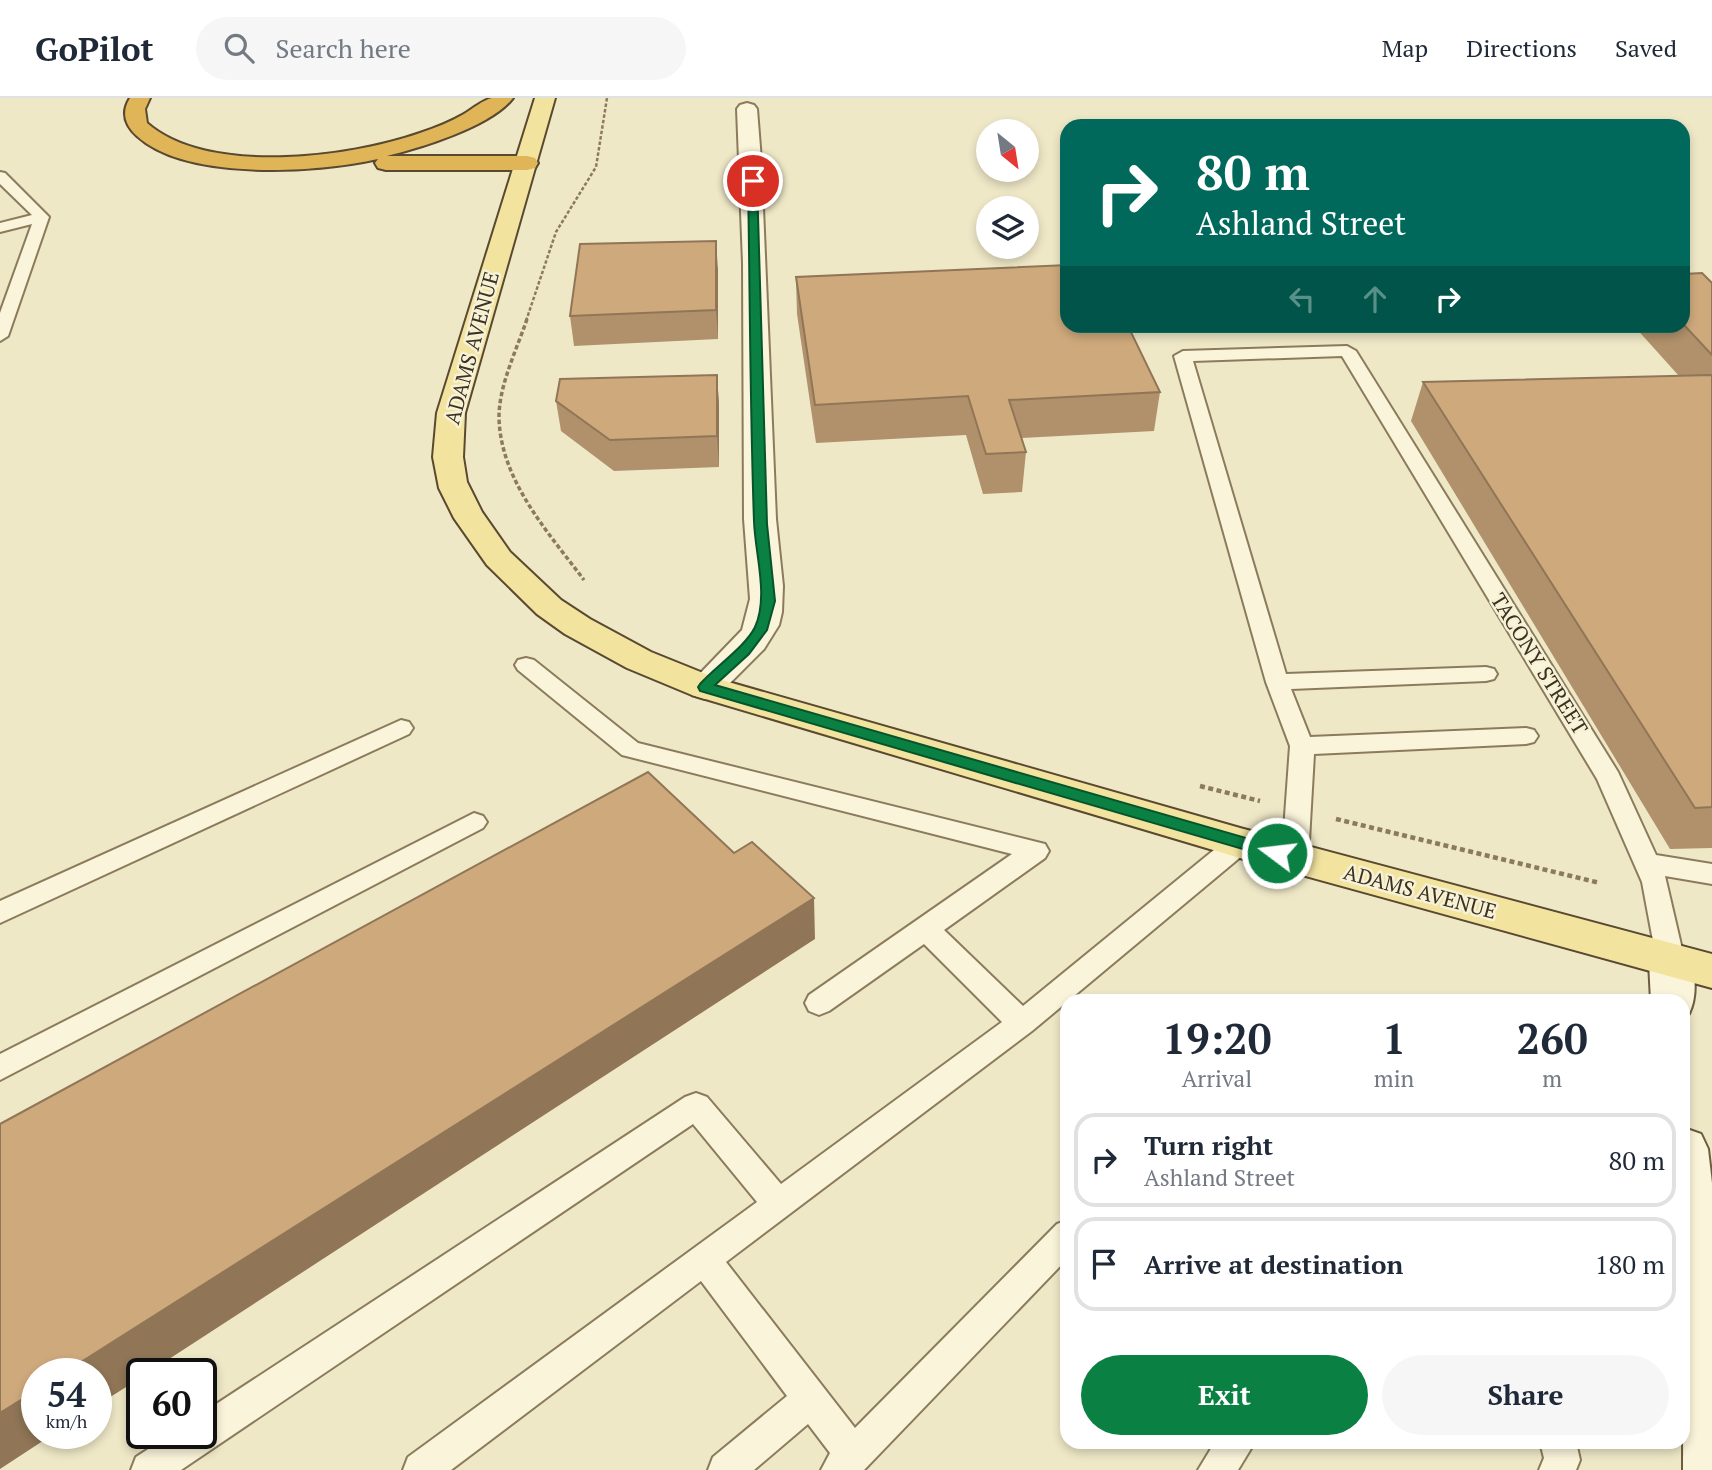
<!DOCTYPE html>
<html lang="en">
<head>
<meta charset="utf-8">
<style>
  body { margin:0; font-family:"PT Serif",serif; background:#f6f6f7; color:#1f2937; height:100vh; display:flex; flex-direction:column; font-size:26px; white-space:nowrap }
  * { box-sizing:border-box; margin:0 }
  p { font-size:23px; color:#747a83 }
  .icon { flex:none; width:38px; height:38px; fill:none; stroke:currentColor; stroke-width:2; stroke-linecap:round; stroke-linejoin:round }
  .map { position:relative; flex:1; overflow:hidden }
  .drawer { position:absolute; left:1060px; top:896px; width:630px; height:455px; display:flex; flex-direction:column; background:#fff; border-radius:21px; box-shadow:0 4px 10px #0003 }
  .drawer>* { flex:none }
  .guide { position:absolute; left:1060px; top:21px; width:630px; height:214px; border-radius:21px; box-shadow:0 4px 10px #0003; background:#00695c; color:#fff; overflow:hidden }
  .needle { width:46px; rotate:150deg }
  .buttons { position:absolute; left:976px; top:21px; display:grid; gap:14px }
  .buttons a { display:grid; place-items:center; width:63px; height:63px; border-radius:50%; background:#fff; box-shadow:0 4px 10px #0003; font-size:35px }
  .speed { position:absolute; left:21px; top:1260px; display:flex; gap:14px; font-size:35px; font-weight:700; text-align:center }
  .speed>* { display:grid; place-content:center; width:91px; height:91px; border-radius:50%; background:#fff; box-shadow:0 4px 10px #0003; line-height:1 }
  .speed small { font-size:18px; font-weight:400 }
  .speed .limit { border:4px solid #111; border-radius:10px; background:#fff; color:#111 }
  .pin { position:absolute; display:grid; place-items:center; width:60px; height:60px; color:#fff; margin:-30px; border:4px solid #fff; border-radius:50%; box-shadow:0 2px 7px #0007 }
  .me { position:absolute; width:77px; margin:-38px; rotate:285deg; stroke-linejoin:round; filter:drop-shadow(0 0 5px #0008) }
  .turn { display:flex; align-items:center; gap:24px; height:147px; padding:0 21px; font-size:32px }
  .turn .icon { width:91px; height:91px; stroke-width:2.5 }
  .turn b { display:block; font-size:49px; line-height:60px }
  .lanes { display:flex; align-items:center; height:66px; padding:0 21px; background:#0003; justify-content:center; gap:35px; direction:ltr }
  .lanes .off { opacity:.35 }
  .eta { display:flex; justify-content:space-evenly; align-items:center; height:119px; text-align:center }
  .eta b { font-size:42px; font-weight:700; line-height:49px }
  .button { display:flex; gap:14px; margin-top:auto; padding:14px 21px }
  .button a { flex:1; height:80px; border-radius:42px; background:#0b8043; color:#fff; font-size:28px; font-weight:700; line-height:80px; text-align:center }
  .button a+a { background:#f6f6f7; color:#1f2937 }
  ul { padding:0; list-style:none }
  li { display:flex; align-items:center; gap:21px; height:94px; margin:0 14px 10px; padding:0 7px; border:4px solid #e0e1e3; border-radius:21px }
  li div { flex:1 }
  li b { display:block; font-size:26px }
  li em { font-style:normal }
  header { display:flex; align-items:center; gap:42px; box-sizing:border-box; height:98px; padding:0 35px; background:#fff; border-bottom:2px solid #e0e1e3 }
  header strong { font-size:33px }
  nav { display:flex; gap:38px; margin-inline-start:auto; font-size:24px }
  .search { width:490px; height:63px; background:#f6f6f7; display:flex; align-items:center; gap:18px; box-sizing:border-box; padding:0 24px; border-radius:38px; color:#747a83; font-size:26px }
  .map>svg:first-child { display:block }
</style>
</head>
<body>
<header>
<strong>GoPilot</strong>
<div class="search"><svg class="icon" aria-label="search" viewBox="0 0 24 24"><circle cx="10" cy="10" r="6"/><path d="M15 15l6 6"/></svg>Search here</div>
<nav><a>Map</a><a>Directions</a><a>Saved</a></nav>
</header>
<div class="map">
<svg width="1712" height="1372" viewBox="0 0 1712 1372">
  <rect width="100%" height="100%" fill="#efe8c7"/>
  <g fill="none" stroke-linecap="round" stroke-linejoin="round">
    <defs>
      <g id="lane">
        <path d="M0 74 5 75 49 119 8 238 0 243V215L32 126 0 134V125L32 117 0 86Z"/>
        <path d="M1347 248 1356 253 1618 674 1656 757 1712 766V786L1665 778 1685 864 1681 872 1671 875 1661 872 1657 864 1642 784 1597 681 1342 258 1193 263 1286 576 1486 569 1494 571 1497 576 1494 581 1486 583 1291 591 1310 639 1526 630 1534 632 1538 638 1534 644 1526 646 1314 656 1308 760 1304 767 1295 770 1286 767 1282 760 1290 648 1266 584 1174 258 1183 253Z"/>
        <path d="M526 560 534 562 638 645 1045 746 1049 753 1045 760 944 832 1023 908 1231 738 1240 736 1249 738 1253 745 1249 752 1032 933 726 1164 855 1330 1057 1126 1068 1122V1160L864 1372H821L830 1355 808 1326 754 1372H708L713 1359 787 1298 701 1183 451 1372H403L408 1359 757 1104 693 1026 181 1372H131L136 1359 173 1335H201V1316L685 999 696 995 707 999 781 1086 1002 924 924 846 829 913 819 917 809 913 805 905 809 897 1012 756 622 657 518 572 515 567 518 562Z"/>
        <path d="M401 622 409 624 413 630 409 636 0 825V803Z"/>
        <path d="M474 715 483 718 487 724 483 730 0 982V956Z"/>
        <path d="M1215 1344H1255L1238 1372H1198Z"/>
        <path d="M1540 1344H1576L1580 1362 1576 1372H1539L1544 1360Z"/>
      </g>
      <path id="street" d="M747 5 754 7 757 11 761 62 776 421 783 488 782 514 779 527 764 551 718 597 705 601 692 597 687 589 742 532 750 501 744 421 743 165 737 11 740 7Z"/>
      <g id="secondary">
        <path d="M1671 847 1686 852C1696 871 1698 897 1689 916L1684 918V903H1651L1649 864 1656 852Z"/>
        <path d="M1684 1030 1701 1036 1708 1051 1712 1085V1372H1683Z"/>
      </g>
      <path id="primary" d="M535 0H555L465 315 463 359 467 384 482 414 510 454 561 502 590 521 651 554 718 581 1240 730 1712 856V890L1240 760 692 597 627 570 565 536 537 516 487 467 454 420 439 390 433 359 437 315Z"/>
      <path id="highway" d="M130 0H150L145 11 147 25C207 78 349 60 420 35 435 30 450 24 464 16 472 11 483 2 492 0 498 0 506 0 513 0 492 28 421 50 387 58H527L535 60 538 65 535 70 527 72H386L378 70 375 65 378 61C316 75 186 83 137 38 125 27 121 14 130 0Z"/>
    </defs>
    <use href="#lane" stroke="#8b7b5c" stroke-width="4"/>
    <use href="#street" stroke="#8b7b5c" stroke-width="4"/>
    <use href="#secondary" stroke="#6d5c3f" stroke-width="4"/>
    <use href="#primary" stroke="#594930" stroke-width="4"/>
    <use href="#highway" stroke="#594930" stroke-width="4"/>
    <path stroke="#8b7b5c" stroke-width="2.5" stroke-dasharray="3.5 2" stroke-linecap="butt" d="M526 223 556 134 596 69 607 0"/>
    <path stroke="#8b7b5c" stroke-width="3.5" stroke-dasharray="4.5 2.5" stroke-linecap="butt" d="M527 221C517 251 499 287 499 319 500 382 548 434 584 482"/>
    <g stroke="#8b7b5c" stroke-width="4.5" stroke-dasharray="5 3.5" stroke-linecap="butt">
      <path d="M1200 688 1260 703"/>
      <path d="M1336 721 1600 785"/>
    </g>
    <use href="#lane" fill="#faf4da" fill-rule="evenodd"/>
    <use href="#street" fill="#faf4da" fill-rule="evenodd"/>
    <use href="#secondary" fill="#faf4da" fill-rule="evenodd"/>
    <use href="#primary" fill="#f2e39f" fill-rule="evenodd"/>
    <use href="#highway" fill="#dfb557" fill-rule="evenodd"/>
  </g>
  <g fill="#b1916b">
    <path d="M718 172V241L574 248 570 218Z"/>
    <path d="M796 179 1160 294 1154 333 1022 340 1026 354 1022 394 983 396 966 337 816 345 797 216Z"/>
    <path d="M1712 185V750L1670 751 1411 323 1423 284 1679 278 1634 228H1684Z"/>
    <path d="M717 277 719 307V369L614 373 561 333 556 303Z"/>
  </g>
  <g fill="#907657">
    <path d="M716 143 718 172V241L716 212Z"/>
    <path d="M717 277 719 307V369L717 338Z"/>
    <path d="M814 800 815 841 146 1276H142V1279L96 1308V1276H62Z"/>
    <path d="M37 1292V1335H55L0 1371V1315Z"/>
  </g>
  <g fill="#cea97c" stroke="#907657" stroke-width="2">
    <path d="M1610 27H1642L1643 28H1611Z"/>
    <path d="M716 143V212L570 218 580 146Z"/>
    <path d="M1068 167V228H1128L1160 294 1009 302 1026 354 986 356 968 298 815 307 796 179Z"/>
    <path d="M1702 175 1712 185V257L1684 227V176Z"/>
    <path d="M717 277V338L610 342 556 303 560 281Z"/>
    <path d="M1712 277V709L1695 710 1423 284Z"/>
    <path d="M648 674 734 755 752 744 814 800 62 1276H37V1292L0 1315V1026Z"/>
  </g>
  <path fill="#0b8043" stroke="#07532c" stroke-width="2" d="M753 80 757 83 767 426 775 503 767 532 749 556 715 587 1277 749 1283 751 1285 755 1283 760 1277 761 700 593 698 589 700 586C715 569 746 548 755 529 769 498 755 456 754 423 750 310 750 196 748 83Z"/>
  <g text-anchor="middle" stroke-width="5" stroke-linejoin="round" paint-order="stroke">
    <g font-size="21" fill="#3b311f" stroke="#f6f1d7">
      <text transform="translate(472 250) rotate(-75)" y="7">ADAMS AVENUE</text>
      <text transform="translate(1539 566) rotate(58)" y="7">TACONY STREET</text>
      <text transform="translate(1420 794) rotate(15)" y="7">ADAMS AVENUE</text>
    </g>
  </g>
</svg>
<div class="buttons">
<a><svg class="needle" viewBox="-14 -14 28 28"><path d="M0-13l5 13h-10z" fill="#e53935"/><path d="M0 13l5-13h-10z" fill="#747a83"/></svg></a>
<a><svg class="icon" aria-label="layers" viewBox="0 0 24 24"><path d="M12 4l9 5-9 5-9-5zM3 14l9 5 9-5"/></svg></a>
</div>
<div class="speed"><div>54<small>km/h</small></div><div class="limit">60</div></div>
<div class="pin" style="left:753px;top:83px;background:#d93025"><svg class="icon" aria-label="arrive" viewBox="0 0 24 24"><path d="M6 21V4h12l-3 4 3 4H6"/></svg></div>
<svg class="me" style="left:1277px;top:755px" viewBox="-20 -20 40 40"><circle r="17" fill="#0b8043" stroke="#fff" stroke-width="3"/><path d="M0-11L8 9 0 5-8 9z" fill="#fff"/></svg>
<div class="guide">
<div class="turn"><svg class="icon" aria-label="right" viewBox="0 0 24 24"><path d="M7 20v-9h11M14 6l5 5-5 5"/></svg><div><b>80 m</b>Ashland Street</div></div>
<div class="lanes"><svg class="icon off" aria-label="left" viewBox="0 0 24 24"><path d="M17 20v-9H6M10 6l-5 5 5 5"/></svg><svg class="icon off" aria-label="ahead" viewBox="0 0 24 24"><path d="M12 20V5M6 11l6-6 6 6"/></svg><svg class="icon" aria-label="right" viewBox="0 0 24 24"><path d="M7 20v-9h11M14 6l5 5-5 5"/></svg></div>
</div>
<section class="drawer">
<div class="eta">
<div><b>19:20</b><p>Arrival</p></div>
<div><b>1</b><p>min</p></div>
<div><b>260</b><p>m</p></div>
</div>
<ul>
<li><svg class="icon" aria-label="right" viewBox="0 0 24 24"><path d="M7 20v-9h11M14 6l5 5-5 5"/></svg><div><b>Turn right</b><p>Ashland Street</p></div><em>80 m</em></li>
<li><svg class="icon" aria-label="arrive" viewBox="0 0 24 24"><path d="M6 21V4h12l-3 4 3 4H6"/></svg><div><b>Arrive at destination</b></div><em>180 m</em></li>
</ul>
<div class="button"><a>Exit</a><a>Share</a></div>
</section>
</div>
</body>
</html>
